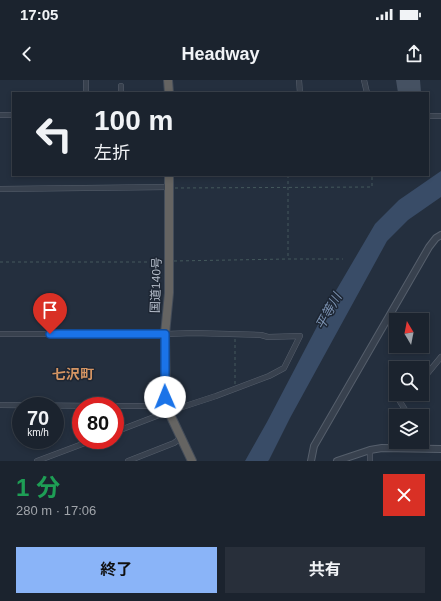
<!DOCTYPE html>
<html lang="ja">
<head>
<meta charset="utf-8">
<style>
  body { margin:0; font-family:Arial,"Noto Sans JP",sans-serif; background:#282f3a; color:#f1f3f6; height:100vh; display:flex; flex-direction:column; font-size:15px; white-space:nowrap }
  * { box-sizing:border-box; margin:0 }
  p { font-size:13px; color:#a0a4aa }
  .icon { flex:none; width:22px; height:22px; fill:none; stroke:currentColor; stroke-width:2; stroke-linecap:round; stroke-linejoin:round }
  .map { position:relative; height:381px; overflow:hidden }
  .details { display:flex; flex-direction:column; background:#1b232e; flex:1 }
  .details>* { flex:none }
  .guide { position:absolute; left:12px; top:12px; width:417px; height:84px; border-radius:0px; box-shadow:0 2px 6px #0003,0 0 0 1px #39404a; background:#1b232e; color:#f1f3f6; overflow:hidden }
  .needle { width:26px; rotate:350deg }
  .fabs { position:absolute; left:389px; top:233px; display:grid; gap:8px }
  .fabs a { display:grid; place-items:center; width:40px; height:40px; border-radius:0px; background:#1b232e; box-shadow:0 2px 6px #0003,0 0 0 1px #39404a; font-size:20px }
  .speed { position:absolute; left:12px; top:317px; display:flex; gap:8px; font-size:20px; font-weight:700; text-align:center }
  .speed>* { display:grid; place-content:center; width:52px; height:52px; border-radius:50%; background:#1b232e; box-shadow:0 2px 6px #0003,0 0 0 1px #39404a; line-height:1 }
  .speed small { font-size:10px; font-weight:400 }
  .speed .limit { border:6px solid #d22; background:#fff; color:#111 }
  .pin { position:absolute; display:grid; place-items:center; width:34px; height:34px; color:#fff; margin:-41px -17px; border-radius:50% 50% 50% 0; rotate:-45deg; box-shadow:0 0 4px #0007 }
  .pin .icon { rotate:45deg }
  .me { position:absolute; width:44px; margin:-22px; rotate:359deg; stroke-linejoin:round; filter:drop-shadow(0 0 3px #0008) }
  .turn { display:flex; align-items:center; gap:14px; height:84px; padding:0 16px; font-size:18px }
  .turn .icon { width:52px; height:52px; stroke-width:2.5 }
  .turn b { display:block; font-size:28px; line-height:34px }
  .round { display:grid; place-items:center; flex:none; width:42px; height:42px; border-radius:0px; background:#282f3a }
  .summary { display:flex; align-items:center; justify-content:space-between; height:68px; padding:0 16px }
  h1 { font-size:24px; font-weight:700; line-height:30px; color:#1e9e55 }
  .cta { display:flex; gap:8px; margin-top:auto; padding:8px 16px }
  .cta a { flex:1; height:46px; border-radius:0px; background:#8ab4f8; color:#111; font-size:16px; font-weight:700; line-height:46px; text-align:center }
  .cta a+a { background:#282f3a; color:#f1f3f6 }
  .status { display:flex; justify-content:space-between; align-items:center; height:28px; padding:0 20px; background:#1b232e; direction:ltr }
  .status svg { height:11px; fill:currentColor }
  header { display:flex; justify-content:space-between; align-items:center; height:52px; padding:0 16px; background:#1b232e; font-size:18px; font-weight:700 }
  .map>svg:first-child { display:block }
</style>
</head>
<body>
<div class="status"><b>17:05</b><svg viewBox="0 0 49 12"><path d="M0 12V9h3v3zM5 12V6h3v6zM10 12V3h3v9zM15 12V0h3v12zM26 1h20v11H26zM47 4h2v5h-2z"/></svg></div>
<header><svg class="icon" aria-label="back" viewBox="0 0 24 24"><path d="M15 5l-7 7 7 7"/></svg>Headway<svg class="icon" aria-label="share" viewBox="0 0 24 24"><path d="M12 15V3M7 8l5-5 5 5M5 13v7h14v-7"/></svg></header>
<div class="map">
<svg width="441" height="381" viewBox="0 0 441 381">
  <rect width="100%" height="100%" fill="#242f3e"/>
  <path fill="#394c67" d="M441 91V117L408 140 387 161 290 338 269 380 268 381H245L267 342 334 214 375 144 399 120Z"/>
  <path fill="#455162" d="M396 0H420L421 12 398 13Z"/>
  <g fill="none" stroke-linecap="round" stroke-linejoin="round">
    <defs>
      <g id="minor">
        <path d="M299 0 300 13"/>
        <path d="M364 0 367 13"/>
        <path d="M86 13V0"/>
        <path d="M121 13V6"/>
        <path d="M0 35H13"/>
        <path d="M428 36H441"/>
        <path d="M0 109 169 107"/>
        <path d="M0 254H165L194 253 261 255 268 257 300 256 284 288 269 296 216 316 167 332 115 352"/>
        <path d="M422 300 441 277"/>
        <path d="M409 314 399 320 409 336"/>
        <path d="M0 325 100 326"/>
        <path d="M115 326H166"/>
        <path d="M37 381 93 360"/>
        <path d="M128 381 174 363 181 358"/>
        <path d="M370 381V370"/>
      </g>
      <g id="tertiary">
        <path d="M311 381 314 366 429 167 436 158 441 155"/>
        <path d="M337 381 370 370 382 368 441 369"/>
      </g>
      <g id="trunk">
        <path d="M168 0 169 13"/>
        <path d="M169 95V213L165 254 166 326 192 381"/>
      </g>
    </defs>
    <use href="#minor" stroke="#565f6c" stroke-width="6"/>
    <use href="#tertiary" stroke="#565f6c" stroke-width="8"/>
    <use href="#trunk" stroke="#434c59" stroke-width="10"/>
    <g stroke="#44595c" stroke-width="1" stroke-dasharray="3 3" stroke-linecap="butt">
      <path d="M288 95V178"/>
      <path d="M175 108 372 107V95"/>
      <path d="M174 181 288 179H343"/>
      <path d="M0 182H163"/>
      <path d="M235 304V259"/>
    </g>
    <use href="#minor" stroke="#38414e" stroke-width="5"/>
    <use href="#tertiary" stroke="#38414e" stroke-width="6"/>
    <use href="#trunk" stroke="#656462" stroke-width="8"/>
  </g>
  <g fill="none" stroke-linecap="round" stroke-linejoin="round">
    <defs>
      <path id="route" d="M50 254H165V317"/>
    </defs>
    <use href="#route" stroke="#114b97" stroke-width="10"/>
    <use href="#route" stroke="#1a73e8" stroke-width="7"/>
  </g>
  <g text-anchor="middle" stroke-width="3" stroke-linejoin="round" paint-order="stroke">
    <g font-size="12" fill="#b4bcc9" stroke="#1d2633">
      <text transform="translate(156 205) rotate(-88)" y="4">国道140号</text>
    </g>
    <g font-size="13" font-style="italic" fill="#7c92b1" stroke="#1d2633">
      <text transform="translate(328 231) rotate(-61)" y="5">平等川</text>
    </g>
    <g font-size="14" font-weight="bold" fill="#d59563" stroke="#1d2633">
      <text x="73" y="299">七沢町</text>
    </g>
  </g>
</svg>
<div class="fabs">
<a><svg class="needle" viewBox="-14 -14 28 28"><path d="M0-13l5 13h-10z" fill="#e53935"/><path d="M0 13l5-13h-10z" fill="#a0a4aa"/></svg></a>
<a><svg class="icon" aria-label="search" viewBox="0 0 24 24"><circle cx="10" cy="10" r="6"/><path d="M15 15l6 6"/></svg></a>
<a><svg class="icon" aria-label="layers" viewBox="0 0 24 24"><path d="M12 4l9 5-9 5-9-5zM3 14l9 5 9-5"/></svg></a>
</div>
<div class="speed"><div>70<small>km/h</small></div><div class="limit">80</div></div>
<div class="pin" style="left:50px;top:254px;background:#d93025"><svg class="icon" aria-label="arrive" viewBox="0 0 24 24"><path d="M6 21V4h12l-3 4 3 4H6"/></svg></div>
<svg class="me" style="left:165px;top:317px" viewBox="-20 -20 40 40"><circle r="19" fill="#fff"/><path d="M0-13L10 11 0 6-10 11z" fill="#1a73e8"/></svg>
<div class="guide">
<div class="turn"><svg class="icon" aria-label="left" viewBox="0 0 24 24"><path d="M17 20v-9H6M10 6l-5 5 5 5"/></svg><div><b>100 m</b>左折</div></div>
</div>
</div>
<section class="details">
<div class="summary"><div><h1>1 分</h1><p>280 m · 17:06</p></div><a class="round" style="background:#d93025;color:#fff"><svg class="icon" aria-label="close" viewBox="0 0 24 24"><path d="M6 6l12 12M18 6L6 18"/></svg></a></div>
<div class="cta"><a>終了</a><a>共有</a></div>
</section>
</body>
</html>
